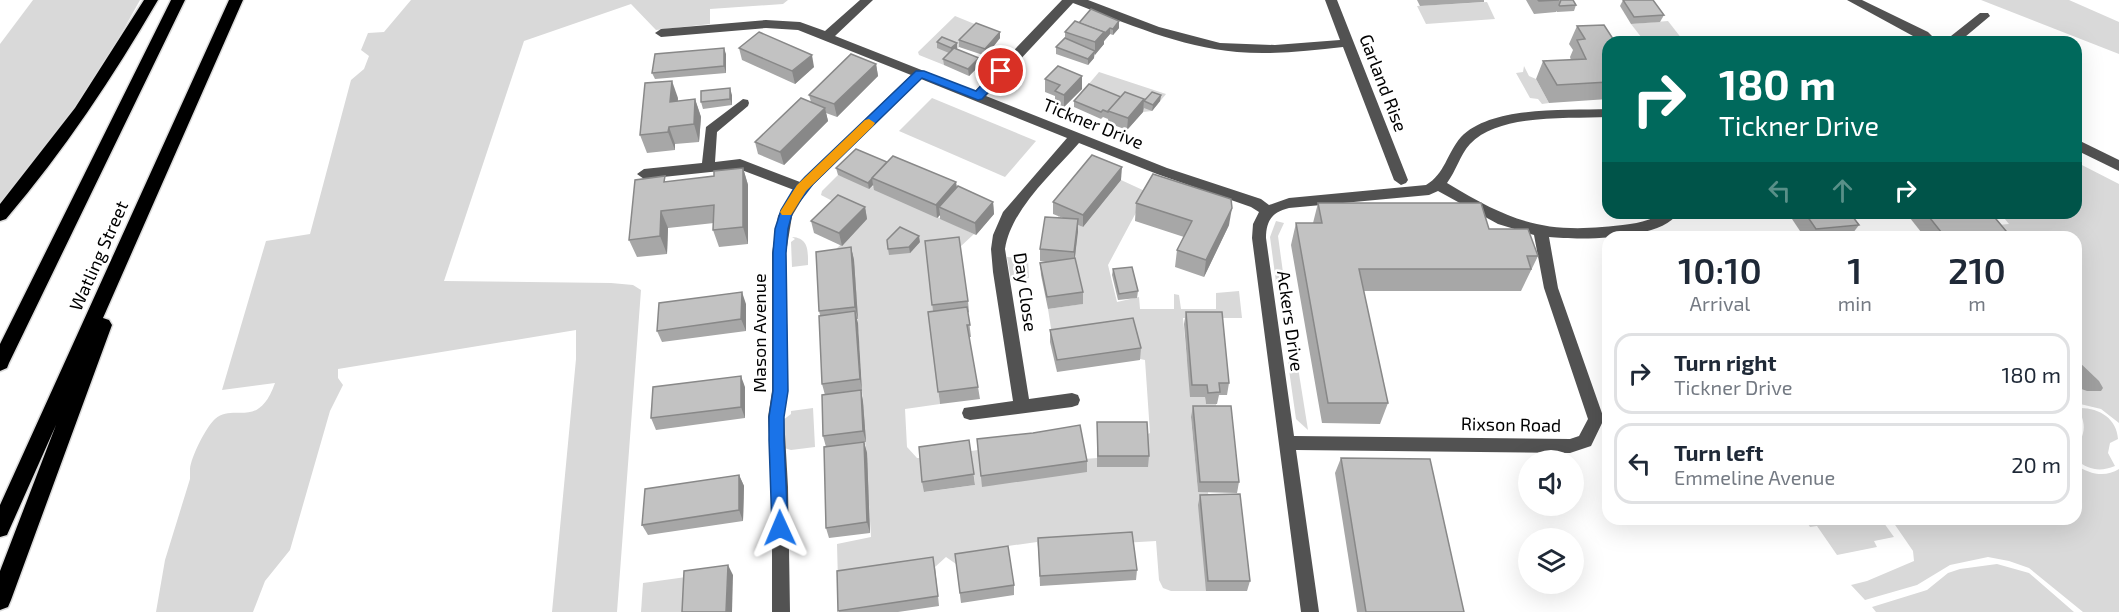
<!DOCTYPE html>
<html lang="en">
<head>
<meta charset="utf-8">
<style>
  body { margin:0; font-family:"Exo 2",sans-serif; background:#f2f2f3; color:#1f2937; height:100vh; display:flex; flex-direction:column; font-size:22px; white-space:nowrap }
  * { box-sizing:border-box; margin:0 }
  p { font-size:20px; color:#747a83 }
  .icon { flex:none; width:33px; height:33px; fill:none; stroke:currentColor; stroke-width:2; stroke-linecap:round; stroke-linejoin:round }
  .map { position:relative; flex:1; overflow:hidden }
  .drawer { position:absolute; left:1602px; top:231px; width:480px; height:294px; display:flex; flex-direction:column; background:#fff; border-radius:18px; box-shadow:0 6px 24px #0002 }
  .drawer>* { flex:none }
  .hud { position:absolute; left:1602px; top:36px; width:480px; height:183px; border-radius:18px; box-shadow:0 6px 24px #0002; background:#00695c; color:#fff; overflow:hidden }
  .tools { position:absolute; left:1518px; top:450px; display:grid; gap:12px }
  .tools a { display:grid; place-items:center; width:66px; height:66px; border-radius:50%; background:#fff; box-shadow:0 6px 24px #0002; font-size:30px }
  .pin { position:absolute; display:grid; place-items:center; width:51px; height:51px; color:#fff; margin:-26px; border:3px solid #fff; border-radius:50%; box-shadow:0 2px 6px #0007 }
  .me { position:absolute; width:66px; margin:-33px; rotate:359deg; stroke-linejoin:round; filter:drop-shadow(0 0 4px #0008) }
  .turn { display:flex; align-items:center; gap:21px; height:126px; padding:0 18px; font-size:27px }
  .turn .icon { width:78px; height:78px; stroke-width:2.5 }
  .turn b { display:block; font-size:42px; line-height:51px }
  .lanes { display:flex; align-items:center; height:57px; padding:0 18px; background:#0003; justify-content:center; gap:30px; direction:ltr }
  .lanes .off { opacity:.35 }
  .eta { display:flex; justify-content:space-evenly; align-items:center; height:102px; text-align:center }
  .eta b { font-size:36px; font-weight:600; line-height:42px }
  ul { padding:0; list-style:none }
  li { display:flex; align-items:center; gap:18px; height:81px; margin:0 12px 9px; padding:0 6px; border:3px solid #e0e1e3; border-radius:18px }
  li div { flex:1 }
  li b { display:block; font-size:22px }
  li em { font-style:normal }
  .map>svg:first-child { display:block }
</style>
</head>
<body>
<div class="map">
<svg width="2119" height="612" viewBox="0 0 2119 612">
  <rect width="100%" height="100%" fill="#fff"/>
  <g fill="#d9d9d9">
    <path d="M33 0H140C100 74 54 140 0 205V44Z"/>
    <path d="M411 0H788L783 4 710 9V24L656 30 631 4 524 41 444 281 611 283 633 285 641 290 617 612H552L576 359V330L338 369V378L343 385 330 411 290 550 265 581 253 612H156L165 560 190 479C190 476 190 473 190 469 191 457 206 427 215 419 235 402 258 431 275 383L222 390 266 241 310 234 351 80 364 69 369 56 361 50 368 33 384 32Z"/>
    <path d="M1981 0H2069L2119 22V54Z"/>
    <path d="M1487 2 1495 19 1426 24 1417 6Z"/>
    <path d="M955 16 982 27 959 47 944 65 919 55 918 52Z"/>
    <path d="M1668 21 1682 39 1645 42 1631 24Z"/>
    <path d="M1524 66 1529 76 1536 79 1549 103 1542 104 1538 99 1530 98 1516 73 1523 72Z"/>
    <path d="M1099 72 1166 94 1152 111 1143 112 1082 92Z"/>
    <path d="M932 98 1036 141 1005 177 899 131Z"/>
    <path d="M2076 162 2119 184V423L2101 409 2076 403V237H1997L1988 226 2009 224 2000 213H2076Z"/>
    <path d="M838 175 872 186 974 234 960 247 930 324 940 404 905 409 907 447 917 458H921L925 492 975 485 971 451 978 450 983 486 1084 459 1097 458 1150 433 1145 360 1053 341 1048 309 1082 304 1056 230 1058 216 1083 227 1121 180 1147 192 1108 265 1117 302 1139 297 1140 309H1174V294L1179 295 1181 309H1216V293L1239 291 1242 318H1183L1187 360 1205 397 1206 404H1216L1217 417 1191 418 1198 492H1208L1209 505 1206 591H1171L1163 588 1159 580 1156 541 1038 548 1037 542 1008 546 956 564 946 557 935 567 838 582 837 544 871 537 854 260 831 254 867 219 821 195 822 191Z"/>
    <path d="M1276 221 1284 223 1278 236 1285 287 1276 282 1270 237Z"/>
    <path d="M792 237C809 238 808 251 808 265L792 267 791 242 795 239Z"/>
    <path d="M1007 257 1028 259 1029 278 1011 280Z"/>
    <path d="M1296 355 1308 430 1296 419 1288 363Z"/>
    <path d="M813 408 815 447 791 450 784 448 783 420 791 414V411Z"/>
    <path d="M2078 408C2098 407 2117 418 2118 439L2110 443 2108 453 2115 466C2100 472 2089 470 2076 460 2076 438 2092 435 2078 408Z"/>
    <path d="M2076 465C2089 474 2105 478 2119 469V612H2083L2029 568 2009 561 1988 557 1950 565 1917 585 1865 600 1851 585 1867 581 1914 561 1913 551 1891 519H2076Z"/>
    <path d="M1805 519H1881L1894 537 1874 541 1877 547 1837 555 1817 526 1810 527Z"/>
    <path d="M1997 564 2029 573 2074 612H1876L1872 607 1927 590 1948 573 1960 569Z"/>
    <path d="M722 572 688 612H641L643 583Z"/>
  </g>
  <path fill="#a0a0a0" d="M2076 359 2099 381 2103 388 2101 391H2087L2076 387Z"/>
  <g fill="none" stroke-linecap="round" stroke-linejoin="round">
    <defs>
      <g id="highway">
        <path d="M144 0H158C113 77 64 151 6 219L0 221V204L75 108Z"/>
        <path d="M171 0H185L9 363 7 368 0 371V344Z"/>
        <path d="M229 0H243L103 318 109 320 112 325 11 600 8 607 0 610V571L56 425 7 535 0 537V505Z"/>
      </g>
    </defs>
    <use href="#highway" stroke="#dbdbdb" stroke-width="3"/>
    <g fill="#525252" fill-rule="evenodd">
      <path d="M860 0H873L835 36 975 91 1062 0H1088L1159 27 1220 43 1275 45 1340 40 1325 0H1337L1408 180 1406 183 1401 185 1394 180 1343 47C1308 51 1272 55 1237 52 1180 47 1126 23 1073 3L986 96 1167 168 1261 199 1269 205 1289 198 1426 185C1445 174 1447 153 1461 137 1492 105 1566 111 1608 109V117C1569 119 1499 113 1470 144 1460 155 1456 171 1447 183 1516 225 1549 235 1630 224 1648 222 1660 213 1678 213 1660 241 1579 240 1549 237L1558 288 1604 419 1591 446 1570 453 1296 450 1319 612H1301L1252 238 1253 224 1259 212 1251 207 1157 174 1079 143C1053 173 1011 209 1005 249L1029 399 1072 393 1078 395 1080 400 1078 405 1072 407 970 420 964 418 962 413 964 408 1013 401 993 272 991 249 993 235 1003 212 1067 138 921 79 807 191 792 216 786 253 788 391 784 417 788 487 790 612H772V487L768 417 772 391V253L778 216 794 190 739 169 644 179 637 174 644 169 702 163 706 127 743 99 748 100 749 103 748 106 717 132 715 162 740 159 800 182 911 75 798 30 766 28 661 37 655 33 661 29 766 20 800 22 825 31ZM1438 191 1498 224 1534 235 1544 288 1588 419 1579 436 1570 439 1294 436 1266 238C1266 221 1272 212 1289 208L1429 195Z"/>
      <path d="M1847 0H1862L1928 32 1936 40 1951 36 1980 13H1988L1990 16 1959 42H1924Z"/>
      <path d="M2076 139 2119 160V171L2076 150Z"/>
    </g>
    <use href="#highway" fill="#000" fill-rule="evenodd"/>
  </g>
  <g fill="#a7a7a7">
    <path d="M1417 0H1484V2L1420 6Z"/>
    <path d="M1526 0H1573L1576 5 1574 11 1557 12 1556 11V12L1534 14Z"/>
    <path d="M1623 0 1664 15 1660 22 1631 24 1620 6Z"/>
    <path d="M1119 21V28L1113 35 1110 34 1104 41V44L1094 55V58L1088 65 1056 54V47L1065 38V32Z"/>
    <path d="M1577 26 1608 42V99L1549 103 1536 79 1543 61 1571 60 1570 57 1573 50 1569 44Z"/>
    <path d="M1000 32V38L986 56 959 47V40Z"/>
    <path d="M937 42 979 58 980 65 969 76 944 65 943 59 949 53 937 48Z"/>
    <path d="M739 48 814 67 795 84 742 60Z"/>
    <path d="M726 54V73L655 79 652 73Z"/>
    <path d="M876 64 878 76 837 117 826 113 828 121 784 165 758 154 755 142 811 102 809 95Z"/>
    <path d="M1082 76V89L1064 107 1055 103V96L1045 92V79Z"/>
    <path d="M732 95V105L703 109 701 102Z"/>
    <path d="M1161 95 1160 101 1152 111 1144 108 1143 112 1127 130 1108 123V119L1103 117 1101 119 1074 107V101L1121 97 1144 99Z"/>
    <path d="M678 98V101L695 99 701 117 699 142 675 144V150L647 153 640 135Z"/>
    <path d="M887 162 956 182 957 187 993 202 994 214 976 235 940 219V215L937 218 874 190 873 185 869 189 838 175 836 168Z"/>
    <path d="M743 168 748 185V244L719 247 713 230 714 223 668 228 667 254 637 257 629 240 667 182 714 176Z"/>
    <path d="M1121 180 1083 227 1078 225 1075 258 1083 292V304L1048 309 1041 275 1040 263 1046 262 1040 261V249L1063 218 1053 214V202Z"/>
    <path d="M1136 203 1229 225 1204 277 1175 267 1177 250 1184 237 1135 221Z"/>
    <path d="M1318 203 1489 229 1538 256 1521 291H1363L1388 403 1380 424 1322 423 1291 245 1296 223H1313Z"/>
    <path d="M865 207 867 219 842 246 814 233 811 221Z"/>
    <path d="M1788 213H1850L1859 225 1850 237H1804Z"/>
    <path d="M1906 213H1991L2011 237H1925Z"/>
    <path d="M925 241 968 301 969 312 968 313 971 337H969L978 387 980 399 940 404 928 312 933 311Z"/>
    <path d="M920 242 910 253 889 255 888 249Z"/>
    <path d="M851 247 854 260 858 319H857L862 391H861L863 402 866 442H864L867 453 870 533 829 538 826 528V447L823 436 825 395 822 384 820 315 819 311Z"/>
    <path d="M1113 269 1138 291 1137 298 1118 300 1112 275Z"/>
    <path d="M746 304V331L662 342 657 331Z"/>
    <path d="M1186 312 1229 383 1227 395H1219L1217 404H1206L1205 397H1190L1184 324Z"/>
    <path d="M1050 330 1141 348 1140 360 1057 372 1050 342Z"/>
    <path d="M745 387V418L656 430 651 418Z"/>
    <path d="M1193 406 1239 482 1237 493 1198 492 1191 417Z"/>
    <path d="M1097 422 1149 456 1148 467H1097Z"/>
    <path d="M977 439 1087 461V472L982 487Z"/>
    <path d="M969 440 975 485 924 492 922 482Z"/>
    <path d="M1341 458 1464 612H1357L1335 473Z"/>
    <path d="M739 475 744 486 743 521 648 535 642 525Z"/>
    <path d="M1200 495 1250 581 1247 591H1206L1198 505Z"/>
    <path d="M1038 538 1137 570 1136 580 1040 586Z"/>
    <path d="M955 554 1014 585V595L961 603Z"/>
    <path d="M935 567 939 606 898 612H839L837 571Z"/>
  </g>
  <g fill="#888">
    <path d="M1119 21V28L1113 35V29Z"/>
    <path d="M1110 28V34L1104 41V44L1095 55V42L1104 32Z"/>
    <path d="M1000 32V38L986 56 985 49Z"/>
    <path d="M957 43V50L952 54 951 48Z"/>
    <path d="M724 48 726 54V73L724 66Z"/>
    <path d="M1095 51 1094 58 1088 65V59Z"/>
    <path d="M812 55 814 67 795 84 792 71Z"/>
    <path d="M979 58 980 65 969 76 968 69Z"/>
    <path d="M876 64 878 76 837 117 834 104Z"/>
    <path d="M1082 76V89L1064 107V95Z"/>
    <path d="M672 81 678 98 676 119 670 102Z"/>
    <path d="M730 88 732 95V105L730 99Z"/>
    <path d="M1161 95 1160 101 1152 111 1153 105Z"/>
    <path d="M695 99 701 117 699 142 694 124Z"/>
    <path d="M1144 99 1143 112 1127 130 1128 118Z"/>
    <path d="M825 108 828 121 784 165 780 152Z"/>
    <path d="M669 127 675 144V150L668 132Z"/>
    <path d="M1122 167 1121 180 1083 227V215Z"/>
    <path d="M743 168 748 185V244L743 227Z"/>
    <path d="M872 178 873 185 869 189 868 183Z"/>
    <path d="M956 182 957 195 939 207 940 215 937 218 936 205Z"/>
    <path d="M993 202 994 214 976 235 975 223Z"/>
    <path d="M865 207 867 219 842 246 839 233Z"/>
    <path d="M1232 208 1229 225 1204 277 1206 260Z"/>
    <path d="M661 211 668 228 667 254 660 236Z"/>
    <path d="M1078 219V232L1074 264V252Z"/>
    <path d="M919 236 920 242 910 253 909 247Z"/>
    <path d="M851 247 854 260 858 319 855 307Z"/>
    <path d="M742 292 746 304V331L741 319Z"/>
    <path d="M855 311 858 323 862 391 860 379Z"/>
    <path d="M741 376 745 387V418L741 407Z"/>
    <path d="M861 390 863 402 866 442 863 431Z"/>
    <path d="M864 442 867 453 870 533 867 522Z"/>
    <path d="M739 475 744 486 743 521 739 510Z"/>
    <path d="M728 565 733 575 732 612H726Z"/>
  </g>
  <g fill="#c2c2c2" stroke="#888" stroke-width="1.5">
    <path d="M1538 0H1559L1539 1Z"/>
    <path d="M1561 0H1573L1576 5 1560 6 1559 5Z"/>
    <path d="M1623 0H1653L1664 15 1634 17Z"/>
    <path d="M1091 9 1119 21 1113 29 1110 28 1104 34V32L1079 23Z"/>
    <path d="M1075 21 1104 32 1095 42 1065 32Z"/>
    <path d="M976 23 1000 32 985 49 959 40Z"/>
    <path d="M1604 25 1615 42H1608V82L1557 85 1543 61 1586 59 1577 40 1585 39 1577 26Z"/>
    <path d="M759 32 812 55 792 71 739 48Z"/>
    <path d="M942 37 957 43 951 48 937 42Z"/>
    <path d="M1065 38 1095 51 1088 59 1056 47Z"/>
    <path d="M724 48V66L652 73 655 54Z"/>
    <path d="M954 48 979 58 968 69 943 59Z"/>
    <path d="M851 54 876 64 834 104 809 95Z"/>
    <path d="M1058 66 1082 76 1064 95 1055 91 1060 85 1045 79Z"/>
    <path d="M672 81 670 102 695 99 694 124 669 127 668 132 640 135 645 83Z"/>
    <path d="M1089 84 1121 97 1108 112 1103 110 1101 112 1074 101Z"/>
    <path d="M730 88V99L701 102V91Z"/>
    <path d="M1125 92 1144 99 1128 118 1108 111Z"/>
    <path d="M1152 92 1161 95 1153 105 1144 101Z"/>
    <path d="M801 98 825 108 780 152 755 142Z"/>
    <path d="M856 149 887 162 868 183 836 168Z"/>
    <path d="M1092 155 1122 167 1083 215 1053 202Z"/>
    <path d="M893 156 956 182 936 205 872 178Z"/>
    <path d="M743 168V227L713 230 714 205 661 211 660 236 629 240 635 180 665 176 664 182 714 176V171Z"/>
    <path d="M1153 174 1231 199 1232 208 1206 260 1177 250 1192 221 1136 203Z"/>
    <path d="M958 186 993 202 975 223 939 207Z"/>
    <path d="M838 195 865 207 839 233 811 221Z"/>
    <path d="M1318 203H1481L1489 229H1528L1538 256H1527L1531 269H1359L1388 403H1328L1296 223H1322Z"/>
    <path d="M1805 213H1850L1859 225 1816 229Z"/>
    <path d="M1926 213H1991L2011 237H1945Z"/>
    <path d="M1045 217 1078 219 1074 252 1040 249Z"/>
    <path d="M900 227 919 236 909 247 888 249 887 240Z"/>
    <path d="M959 237 968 301 932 305 925 241Z"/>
    <path d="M851 247 855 307 819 311 816 252Z"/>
    <path d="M1075 258 1083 292 1047 297 1040 263Z"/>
    <path d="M1132 267 1138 291 1119 294 1113 269Z"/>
    <path d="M742 292 741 319 657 331 659 303Z"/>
    <path d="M967 307 970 325H967L978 387 938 392 928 312Z"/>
    <path d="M855 311 860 379 822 384 819 316Z"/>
    <path d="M1186 312H1222L1229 383H1219L1220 392 1208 393 1207 385H1192Z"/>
    <path d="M1133 318 1141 348 1057 360 1050 330Z"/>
    <path d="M741 376V407L651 418 653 387Z"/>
    <path d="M861 390 863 431 823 436 822 395Z"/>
    <path d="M1193 406H1231L1239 482H1200Z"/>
    <path d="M1097 422H1147L1149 456H1098Z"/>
    <path d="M1080 425 1087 461 981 476 977 439 1033 433Z"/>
    <path d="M969 440 974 474 922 482 919 447Z"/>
    <path d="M864 442 867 522 826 528 824 447Z"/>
    <path d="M1341 458 1430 459 1464 612H1366Z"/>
    <path d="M739 475V510L642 525 645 489Z"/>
    <path d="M1240 494 1250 581H1208L1200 495Z"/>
    <path d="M1132 532 1137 570 1040 576 1038 538Z"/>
    <path d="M1008 546 1014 585 960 593 955 554Z"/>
    <path d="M933 557 938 596 838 611 837 571Z"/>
    <path d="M728 565 726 612H682L684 571Z"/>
  </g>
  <path fill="#1a73e8" stroke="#114b97" stroke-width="1.5" d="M1001 67 1005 68V74L982 99 978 100 922 78 813 184 793 210 788 229 786 253 788 391 784 417V440L788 528 786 533 780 536 775 533 772 528 769 440V417L773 391V253L775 229 781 210 793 190 805 177 916 71H924L976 91 997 68Z"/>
  <path fill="#f59e0b" d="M869 119 875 123 873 126 806 191 791 215H782L780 212 797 185 865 120Z"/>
  <g text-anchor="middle" stroke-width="5" stroke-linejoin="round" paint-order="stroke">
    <g font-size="18" fill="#000" stroke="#fff">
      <text transform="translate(1383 83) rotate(69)" y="6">Garland Rise</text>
      <text transform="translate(1093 124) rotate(22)" y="6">Tickner Drive</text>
      <text transform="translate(99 256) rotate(-66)" y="6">Watling Street</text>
      <text transform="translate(1025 292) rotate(82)" y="6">Day Close</text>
      <text transform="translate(1290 321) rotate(82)" y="6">Ackers Drive</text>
      <text transform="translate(760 333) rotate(-90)" y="6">Mason Avenue</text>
      <text transform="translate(1511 425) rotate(1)" y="6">Rixson Road</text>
    </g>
  </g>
</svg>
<div class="tools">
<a><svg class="icon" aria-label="sound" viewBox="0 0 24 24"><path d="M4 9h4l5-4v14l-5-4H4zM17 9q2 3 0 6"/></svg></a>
<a><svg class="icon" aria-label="layers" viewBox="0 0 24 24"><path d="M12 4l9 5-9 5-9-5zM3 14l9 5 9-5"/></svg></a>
</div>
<div class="pin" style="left:1001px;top:71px;background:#d93025"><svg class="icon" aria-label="arrive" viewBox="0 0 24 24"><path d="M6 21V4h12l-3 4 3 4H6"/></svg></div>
<svg class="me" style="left:780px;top:528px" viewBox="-20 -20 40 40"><path d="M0-17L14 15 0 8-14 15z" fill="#1a73e8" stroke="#fff" stroke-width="4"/></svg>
<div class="hud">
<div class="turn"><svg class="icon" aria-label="right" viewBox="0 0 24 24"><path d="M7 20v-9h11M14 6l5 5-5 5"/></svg><div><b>180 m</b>Tickner Drive</div></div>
<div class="lanes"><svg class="icon off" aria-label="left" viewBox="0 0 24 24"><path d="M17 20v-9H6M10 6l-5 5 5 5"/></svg><svg class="icon off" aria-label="ahead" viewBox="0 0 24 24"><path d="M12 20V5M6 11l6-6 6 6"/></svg><svg class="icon" aria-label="right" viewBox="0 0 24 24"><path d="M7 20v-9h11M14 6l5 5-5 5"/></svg></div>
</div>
<section class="drawer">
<div class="eta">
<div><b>10:10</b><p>Arrival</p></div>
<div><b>1</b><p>min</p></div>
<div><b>210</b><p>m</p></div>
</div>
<ul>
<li><svg class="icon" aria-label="right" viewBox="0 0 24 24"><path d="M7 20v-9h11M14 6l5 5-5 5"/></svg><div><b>Turn right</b><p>Tickner Drive</p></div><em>180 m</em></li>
<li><svg class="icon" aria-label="left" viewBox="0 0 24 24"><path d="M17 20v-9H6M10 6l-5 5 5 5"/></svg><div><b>Turn left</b><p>Emmeline Avenue</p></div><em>20 m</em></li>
</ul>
</section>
</div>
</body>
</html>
